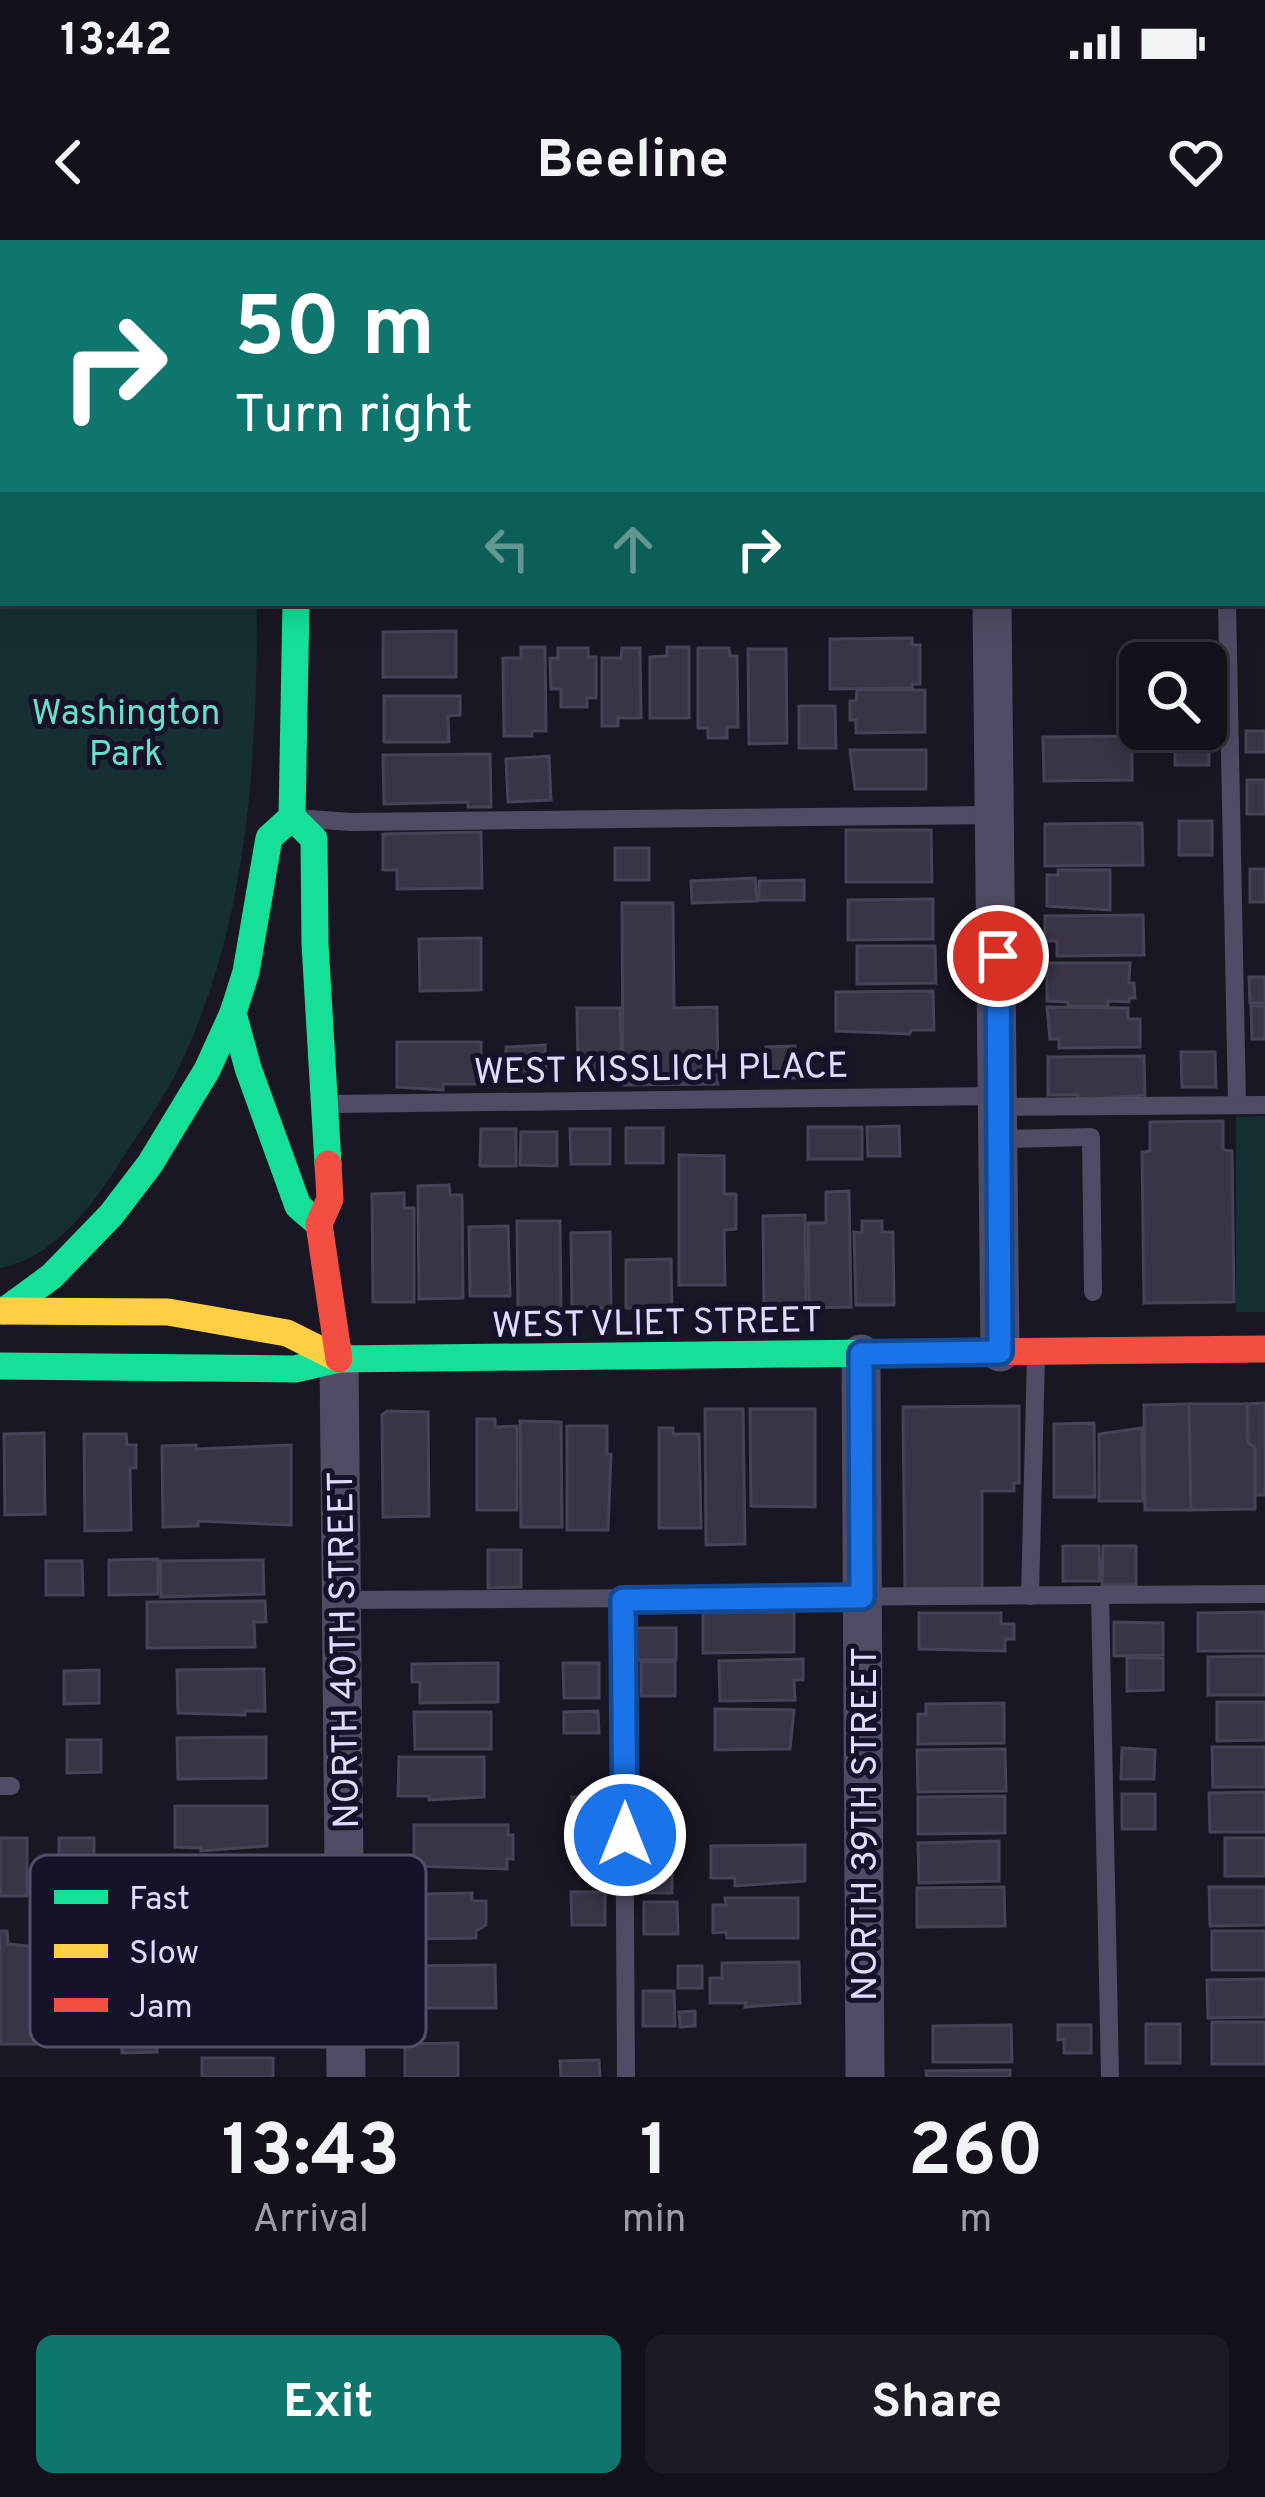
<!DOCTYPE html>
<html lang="en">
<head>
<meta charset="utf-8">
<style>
  body { margin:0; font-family:Overpass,sans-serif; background:#1d1a24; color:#f1f3f6; height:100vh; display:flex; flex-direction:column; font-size:45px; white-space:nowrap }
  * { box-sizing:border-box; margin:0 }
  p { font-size:39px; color:#9d9da3 }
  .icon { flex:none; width:66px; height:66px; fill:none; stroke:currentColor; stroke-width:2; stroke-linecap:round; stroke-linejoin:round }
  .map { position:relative; height:1837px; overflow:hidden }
  .sheet { display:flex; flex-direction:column; background:#14111b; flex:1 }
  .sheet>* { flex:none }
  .guide { position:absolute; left:0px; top:0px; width:1266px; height:366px; box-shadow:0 6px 30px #0003,0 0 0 3px #33313a; background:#0f766e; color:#fff; overflow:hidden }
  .buttons { position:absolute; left:1119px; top:402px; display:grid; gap:24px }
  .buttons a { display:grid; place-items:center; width:108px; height:108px; border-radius:18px; background:#14111b; box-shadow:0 6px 30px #0003,0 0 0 3px #33313a; font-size:60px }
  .pin { position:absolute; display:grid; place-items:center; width:102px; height:102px; color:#fff; margin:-51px; border:6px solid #fff; border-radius:50%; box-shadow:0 3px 12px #0007 }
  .me { position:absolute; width:132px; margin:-66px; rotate:0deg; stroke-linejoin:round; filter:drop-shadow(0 0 9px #0008) }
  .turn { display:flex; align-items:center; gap:42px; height:252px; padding:0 36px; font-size:54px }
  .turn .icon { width:156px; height:156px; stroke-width:2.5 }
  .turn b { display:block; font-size:84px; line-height:102px }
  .lanes { display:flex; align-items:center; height:114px; padding:0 36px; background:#0003; justify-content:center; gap:60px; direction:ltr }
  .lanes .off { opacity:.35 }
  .eta { display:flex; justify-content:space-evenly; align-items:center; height:204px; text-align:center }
  .eta b { font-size:72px; font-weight:700; line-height:84px }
  .primary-button { display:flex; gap:24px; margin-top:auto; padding:24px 36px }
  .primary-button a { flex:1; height:138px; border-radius:18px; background:#0f766e; color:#fff; font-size:48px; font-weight:700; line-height:138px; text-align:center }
  .primary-button a+a { background:#1d1a24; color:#f1f3f6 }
  .status { display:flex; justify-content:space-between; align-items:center; height:84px; padding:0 60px; background:#14111b; direction:ltr }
  .status svg { height:33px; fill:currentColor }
  header { display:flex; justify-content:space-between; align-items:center; height:156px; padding:0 36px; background:#14111b; font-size:54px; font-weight:700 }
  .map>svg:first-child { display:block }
</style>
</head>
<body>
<div class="status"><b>13:42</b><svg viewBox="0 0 49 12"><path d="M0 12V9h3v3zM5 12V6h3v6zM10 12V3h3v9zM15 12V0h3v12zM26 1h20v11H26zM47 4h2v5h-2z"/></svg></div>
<header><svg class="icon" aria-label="back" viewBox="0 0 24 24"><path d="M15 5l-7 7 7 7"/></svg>Beeline<svg class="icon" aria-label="heart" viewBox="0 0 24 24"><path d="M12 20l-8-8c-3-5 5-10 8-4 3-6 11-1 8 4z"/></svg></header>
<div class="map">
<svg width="1265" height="1837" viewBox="0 0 1265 1837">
  <rect width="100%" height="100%" fill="#1a1724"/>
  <g fill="#152f32">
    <path d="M0 0 252 3H3V363H257C257 523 248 692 174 837 159 866 138 894 120 922 94 964 53 1019 0 1028Z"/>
    <path d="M1265 876V1072H1236V877Z"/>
  </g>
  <g fill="#393546" stroke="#474257" stroke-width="3">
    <rect x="368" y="0" width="102" height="3"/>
    <path d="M456 391V437H383V392Z"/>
    <path d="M912 398V405H920V444H912V448L830 449V399Z"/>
    <path d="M521 407H545L546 491H532V496H504L503 418H521Z"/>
    <path d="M667 407H689V478H650V417L667 416Z"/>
    <path d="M558 408H588V417H596V458H587V467H561V449H551L550 418H558Z"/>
    <path d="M622 408H640L641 478H618V486H602V418H621Z"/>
    <path d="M698 408H729L730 416H737L738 487H727V498H708V488H698Z"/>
    <path d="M748 409H786L787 503 749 504Z"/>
    <path d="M857 450H925V492L856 493V480H850V461H856Z"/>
    <path d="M384 456H460V475L448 476 449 502H384Z"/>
    <path d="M799 466H835L836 508H799Z"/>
    <rect x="1246" y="491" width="19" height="21"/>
    <path d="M1175 493 1209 494V525H1175Z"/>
    <path d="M1132 496V540L1044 541 1043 497Z"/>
    <path d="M850 510H926V549H855Z"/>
    <path d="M490 514 491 567H468V562L384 564 383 515Z"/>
    <path d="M549 516 551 560 508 562 506 519Z"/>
    <rect x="1247" y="540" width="18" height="34"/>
    <rect x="1179" y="581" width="33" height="34"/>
    <path d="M1142 583 1143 625 1045 626V584Z"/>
    <path d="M846 590H931L932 642H846Z"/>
    <path d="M481 592 482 648 397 649V630H383V594Z"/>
    <rect x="615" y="608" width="34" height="32"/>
    <rect x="1250" y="629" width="15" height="33"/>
    <path d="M1058 630H1110V670L1047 666V635H1058Z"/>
    <path d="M755 638 757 661 692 663 691 641Z"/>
    <path d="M804 640V660H759V641Z"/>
    <path d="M933 659V699L848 700V660Z"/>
    <path d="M622 663H673L674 768 717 767 718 844 623 845Z"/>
    <path d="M1143 675 1144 715 1057 716V701H1045V676Z"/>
    <path d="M481 698V750L420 751 419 699Z"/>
    <path d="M857 706H935L936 743 857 744Z"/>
    <path d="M1047 723H1130L1129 743H1134L1135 758H1129V762L1108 761V766H1068V762L1047 761Z"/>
    <path d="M1249 737H1265V763H1250Z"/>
    <path d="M933 751 934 790H911L910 794 836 791V752Z"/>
    <path d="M1251 766H1265V799H1252Z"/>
    <path d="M1047 767 1128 768V779H1140V807L1059 808V799H1050Z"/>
    <path d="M577 768H620L621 830 578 831Z"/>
    <path d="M397 802H481V844H443V850L397 847Z"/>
    <path d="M545 805 546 839 507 841 506 807Z"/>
    <path d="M795 806 796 838 767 839 766 807Z"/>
    <path d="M1181 812H1215L1216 847H1182Z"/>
    <path d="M1144 816 1145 855 1078 860V855H1048V817Z"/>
    <path d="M1223 881V910L1232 911 1234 1062 1144 1063 1142 912 1150 911V882Z"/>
    <path d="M899 886 900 916H868L867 887Z"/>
    <rect x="808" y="887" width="54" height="32"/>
    <rect x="626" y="888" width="37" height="35"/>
    <path d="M481 889H516V926H480Z"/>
    <path d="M570 889H610V924H571Z"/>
    <path d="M521 892H557V926L520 925Z"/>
    <path d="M679 915 724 916V954H736V989L724 990 725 1045H679Z"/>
    <path d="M449 945 450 955H462L463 1058 419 1059 418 946Z"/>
    <path d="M849 951 851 1067 809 1068 808 983H826V952Z"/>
    <path d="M404 953V968H414V1062H373L372 954Z"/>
    <path d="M805 975 806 1066H764L763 976Z"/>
    <path d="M517 981H560L561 1069H518Z"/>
    <path d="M862 981H882V992H893L894 1065H856L854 992 862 993Z"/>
    <path d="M508 986 510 1056H470L469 987Z"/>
    <path d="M610 992 611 1068H572L571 993Z"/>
    <path d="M671 1019 672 1068H626V1020Z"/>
    <path d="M1265 1163V1255H1255V1208L1248 1203 1247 1164Z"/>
    <path d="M1189 1164 1191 1270H1145L1144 1165Z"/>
    <path d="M1189 1164H1247L1248 1203 1255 1208V1269L1191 1270Z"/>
    <path d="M1019 1166V1243H1014V1251H982V1350H905L903 1167Z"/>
    <path d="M705 1169H743L745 1304 706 1305Z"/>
    <path d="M750 1169H815V1267L751 1266Z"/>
    <path d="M387 1171 428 1172 429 1276 383 1277 382 1175Z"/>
    <path d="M477 1179H495V1187L517 1186V1270H477Z"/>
    <path d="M520 1181 561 1182 562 1287H521Z"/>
    <path d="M1094 1183 1095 1257H1054V1184Z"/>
    <path d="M567 1186H607V1214H611L608 1290H567Z"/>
    <path d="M659 1188H673V1194H699L701 1288H659Z"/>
    <path d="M1142 1188 1143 1261H1099V1194Z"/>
    <path d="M44 1193 45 1274 5 1275 4 1194Z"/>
    <path d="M84 1194H126L127 1205H136V1228H130L131 1290 85 1291Z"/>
    <path d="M196 1205V1209L291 1205V1285L198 1281V1286L163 1287 162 1206Z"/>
    <path d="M1063 1306H1099L1100 1341H1063Z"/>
    <path d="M1103 1306H1136V1345H1102Z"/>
    <path d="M488 1310H521V1347L488 1348Z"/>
    <path d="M158 1319V1354L109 1355V1320Z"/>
    <path d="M263 1320 264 1354 161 1357 160 1321Z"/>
    <path d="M46 1321H82L83 1355H46Z"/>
    <path d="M265 1361 266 1382H254L255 1407 147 1408V1362Z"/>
    <path d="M703 1372H794V1412L703 1413Z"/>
    <path d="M1265 1372V1411H1198V1373Z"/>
    <path d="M919 1373H1001V1384H1014V1399H1005V1411L919 1409Z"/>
    <path d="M1114 1382 1163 1383V1415L1114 1416Z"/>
    <rect x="630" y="1388" width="46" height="32"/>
    <path d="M1265 1416V1455H1208V1417Z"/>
    <path d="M1127 1418H1163V1450L1127 1451Z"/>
    <path d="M803 1419V1440H794L795 1460 720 1461 719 1421Z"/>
    <rect x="641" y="1422" width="34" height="34"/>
    <path d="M498 1423V1462L420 1463V1442H412V1424Z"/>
    <path d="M563 1423H599V1458H564Z"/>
    <path d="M264 1429 265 1471H245V1475L178 1473 177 1430Z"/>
    <path d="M99 1430V1463L64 1464V1431Z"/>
    <path d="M1217 1462H1265V1500L1217 1501Z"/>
    <path d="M1004 1463V1503L918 1504V1474H926V1464Z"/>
    <path d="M715 1469 794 1470 790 1509 715 1510Z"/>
    <path d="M598 1471 599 1493H564V1472Z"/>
    <path d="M414 1472H491V1509H415Z"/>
    <path d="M266 1497V1538L178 1539 177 1498Z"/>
    <path d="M67 1500H101V1532L67 1533Z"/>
    <path d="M1212 1507H1265V1547H1213Z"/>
    <path d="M1122 1508 1155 1510 1154 1539H1121Z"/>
    <path d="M1005 1509 1006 1551 918 1552 917 1510Z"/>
    <path d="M399 1517H484V1557L429 1560V1556H398Z"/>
    <path d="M1265 1552V1592H1210L1209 1553Z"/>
    <rect x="1122" y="1554" width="33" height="35"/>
    <path d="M602 1556V1581L573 1582 572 1557Z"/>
    <path d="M1005 1556V1593L918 1594V1557Z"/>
    <path d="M175 1566H267V1606L201 1611V1608L175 1607Z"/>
    <path d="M414 1585H508V1595H513V1619L507 1618V1629L414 1626Z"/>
    <rect x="0" y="1598" width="27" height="58"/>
    <rect x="59" y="1598" width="35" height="33"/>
    <rect x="1225" y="1598" width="40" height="38"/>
    <path d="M999 1601V1641L919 1643 918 1603Z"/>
    <path d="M805 1605V1641L735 1646V1638H711V1606Z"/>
    <path d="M642 1606H672V1653H643Z"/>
    <path d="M1004 1647 1005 1686 917 1687V1648Z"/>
    <path d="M1209 1647H1265V1685L1210 1686Z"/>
    <path d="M571 1652H605V1685H572Z"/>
    <path d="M472 1653V1661H486V1685L476 1691V1698L407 1699V1671H415L414 1658 422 1654Z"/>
    <path d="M725 1658H798V1698H727L726 1692 713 1693V1665H726Z"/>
    <path d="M644 1662H677L678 1694H644Z"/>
    <path d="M0 1691H7L8 1704 39 1707 38 1721H34L35 1804H0Z"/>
    <rect x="1212" y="1691" width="53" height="39"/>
    <path d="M799 1722 800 1763 745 1767 746 1763H710V1738H722V1723Z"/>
    <path d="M495 1725 496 1768H420V1747H405V1726Z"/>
    <rect x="678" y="1726" width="24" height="22"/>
    <path d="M1265 1739V1777L1208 1778 1207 1740Z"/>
    <path d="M643 1751H674L675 1786H643Z"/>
    <path d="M695 1771V1786L680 1787 679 1772Z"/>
    <path d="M157 1780V1812L122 1813 121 1781Z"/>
    <rect x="1212" y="1782" width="53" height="42"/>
    <rect x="1146" y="1784" width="34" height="39"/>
    <path d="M1011 1785 1012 1822H933V1786Z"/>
    <path d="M1058 1785H1091V1813H1064V1799L1058 1800Z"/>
    <path d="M458 1803V1837H405V1804Z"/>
    <rect x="202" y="1818" width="71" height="19"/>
    <path d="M599 1820 600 1837H561L560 1821Z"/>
    <path d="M1010 1830V1837H927L926 1831Z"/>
  </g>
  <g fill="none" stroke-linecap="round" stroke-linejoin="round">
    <g stroke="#504c65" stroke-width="18">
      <path d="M643 0V3"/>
      <path d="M1223 0V3"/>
      <path d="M1227 363 1237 864"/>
      <path d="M309 579 351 582 995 575"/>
      <path d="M332 864 999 856"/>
      <path d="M999 867 1265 865"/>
      <path d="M1000 899 1091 897 1093 1052"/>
      <path d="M1100 1355 1110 1837"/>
      <path d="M1030 1356 1036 1116"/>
      <path d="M341 1360 1265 1354"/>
      <path d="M623 1360 626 1837"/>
      <path d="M0 1546H11"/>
    </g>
    <g stroke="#504c65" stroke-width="39">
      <path d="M986 0 987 3"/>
      <path d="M1263 334H1265"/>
      <path d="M992 363 1000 1112"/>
      <path d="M861 1114 865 1837"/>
      <path d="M339 1119 346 1837"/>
    </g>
    <g stroke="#16e098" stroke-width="27">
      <path d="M292 0V3"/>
      <path d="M296 363 292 577 314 599 315 704 328 924"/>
      <path d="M233 773 248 828 298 966 319 984"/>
      <path d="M4 1071 52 1036 111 975 150 924 207 830 233 773 246 732 269 598 292 577"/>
      <path d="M0 1126 295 1129 339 1119 971 1112"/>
    </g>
    <path stroke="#ffcf43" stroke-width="27" d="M0 1071 168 1072 287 1093 339 1119"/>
    <g stroke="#f24e42" stroke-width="27">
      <path d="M328 924 330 959 319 984 339 1119"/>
      <path d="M971 1112 1265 1109"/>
    </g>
  </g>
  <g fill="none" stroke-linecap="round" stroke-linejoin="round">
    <defs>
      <path id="route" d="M625 1595 623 1360 862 1357 861 1114 1000 1112 998 716"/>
    </defs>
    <use href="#route" stroke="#114b97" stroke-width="30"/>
    <use href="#route" stroke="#1a73e8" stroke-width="21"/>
  </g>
  <g text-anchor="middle" stroke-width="10" stroke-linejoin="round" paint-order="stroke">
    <g font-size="36" fill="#66dfcb" stroke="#17112a">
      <text x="126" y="484">Washington<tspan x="126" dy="41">Park</tspan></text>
    </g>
    <g font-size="36" fill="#e2dbff" stroke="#17112a">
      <text transform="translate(661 827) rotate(-1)" y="13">WEST KISSLICH PLACE</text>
      <text transform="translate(657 1081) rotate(-1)" y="13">WEST VLIET STREET</text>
      <text transform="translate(342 1410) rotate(-91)" y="13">NORTH 40TH STREET</text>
      <text transform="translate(863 1584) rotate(-90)" y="13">NORTH 39TH STREET</text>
    </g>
  </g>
  <rect x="30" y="1615" width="396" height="192" rx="18" fill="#17112a" stroke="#544e6a" stroke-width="3"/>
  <rect x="54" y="1650" width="54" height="14" fill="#16e098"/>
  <rect x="54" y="1704" width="54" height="14" fill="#ffcf43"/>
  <rect x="54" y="1758" width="54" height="14" fill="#f24e42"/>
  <g font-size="33" fill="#e2dbff">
    <text x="129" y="1669">Fast</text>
    <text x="129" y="1723">Slow</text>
    <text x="129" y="1777">Jam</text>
  </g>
</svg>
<div class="buttons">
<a><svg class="icon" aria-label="search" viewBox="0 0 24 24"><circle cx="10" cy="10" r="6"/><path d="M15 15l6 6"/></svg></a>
</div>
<div class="pin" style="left:998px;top:716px;background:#d93025"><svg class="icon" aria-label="arrive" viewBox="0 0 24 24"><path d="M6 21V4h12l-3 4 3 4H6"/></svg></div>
<svg class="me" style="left:625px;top:1595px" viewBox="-20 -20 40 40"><circle r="17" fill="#1a73e8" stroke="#fff" stroke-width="3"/><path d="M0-11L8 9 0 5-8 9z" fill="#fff"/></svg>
<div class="guide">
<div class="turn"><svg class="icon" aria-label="right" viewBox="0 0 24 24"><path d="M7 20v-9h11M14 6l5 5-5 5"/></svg><div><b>50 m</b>Turn right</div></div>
<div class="lanes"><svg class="icon off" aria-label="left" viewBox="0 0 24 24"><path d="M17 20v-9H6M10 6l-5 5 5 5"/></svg><svg class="icon off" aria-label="ahead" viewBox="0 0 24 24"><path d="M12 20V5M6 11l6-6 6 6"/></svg><svg class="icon" aria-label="right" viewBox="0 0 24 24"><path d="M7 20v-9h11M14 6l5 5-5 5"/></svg></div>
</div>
</div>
<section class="sheet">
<div class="eta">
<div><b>13:43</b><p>Arrival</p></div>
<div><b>1</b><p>min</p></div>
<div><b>260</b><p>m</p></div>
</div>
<div class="primary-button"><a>Exit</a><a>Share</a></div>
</section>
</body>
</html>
